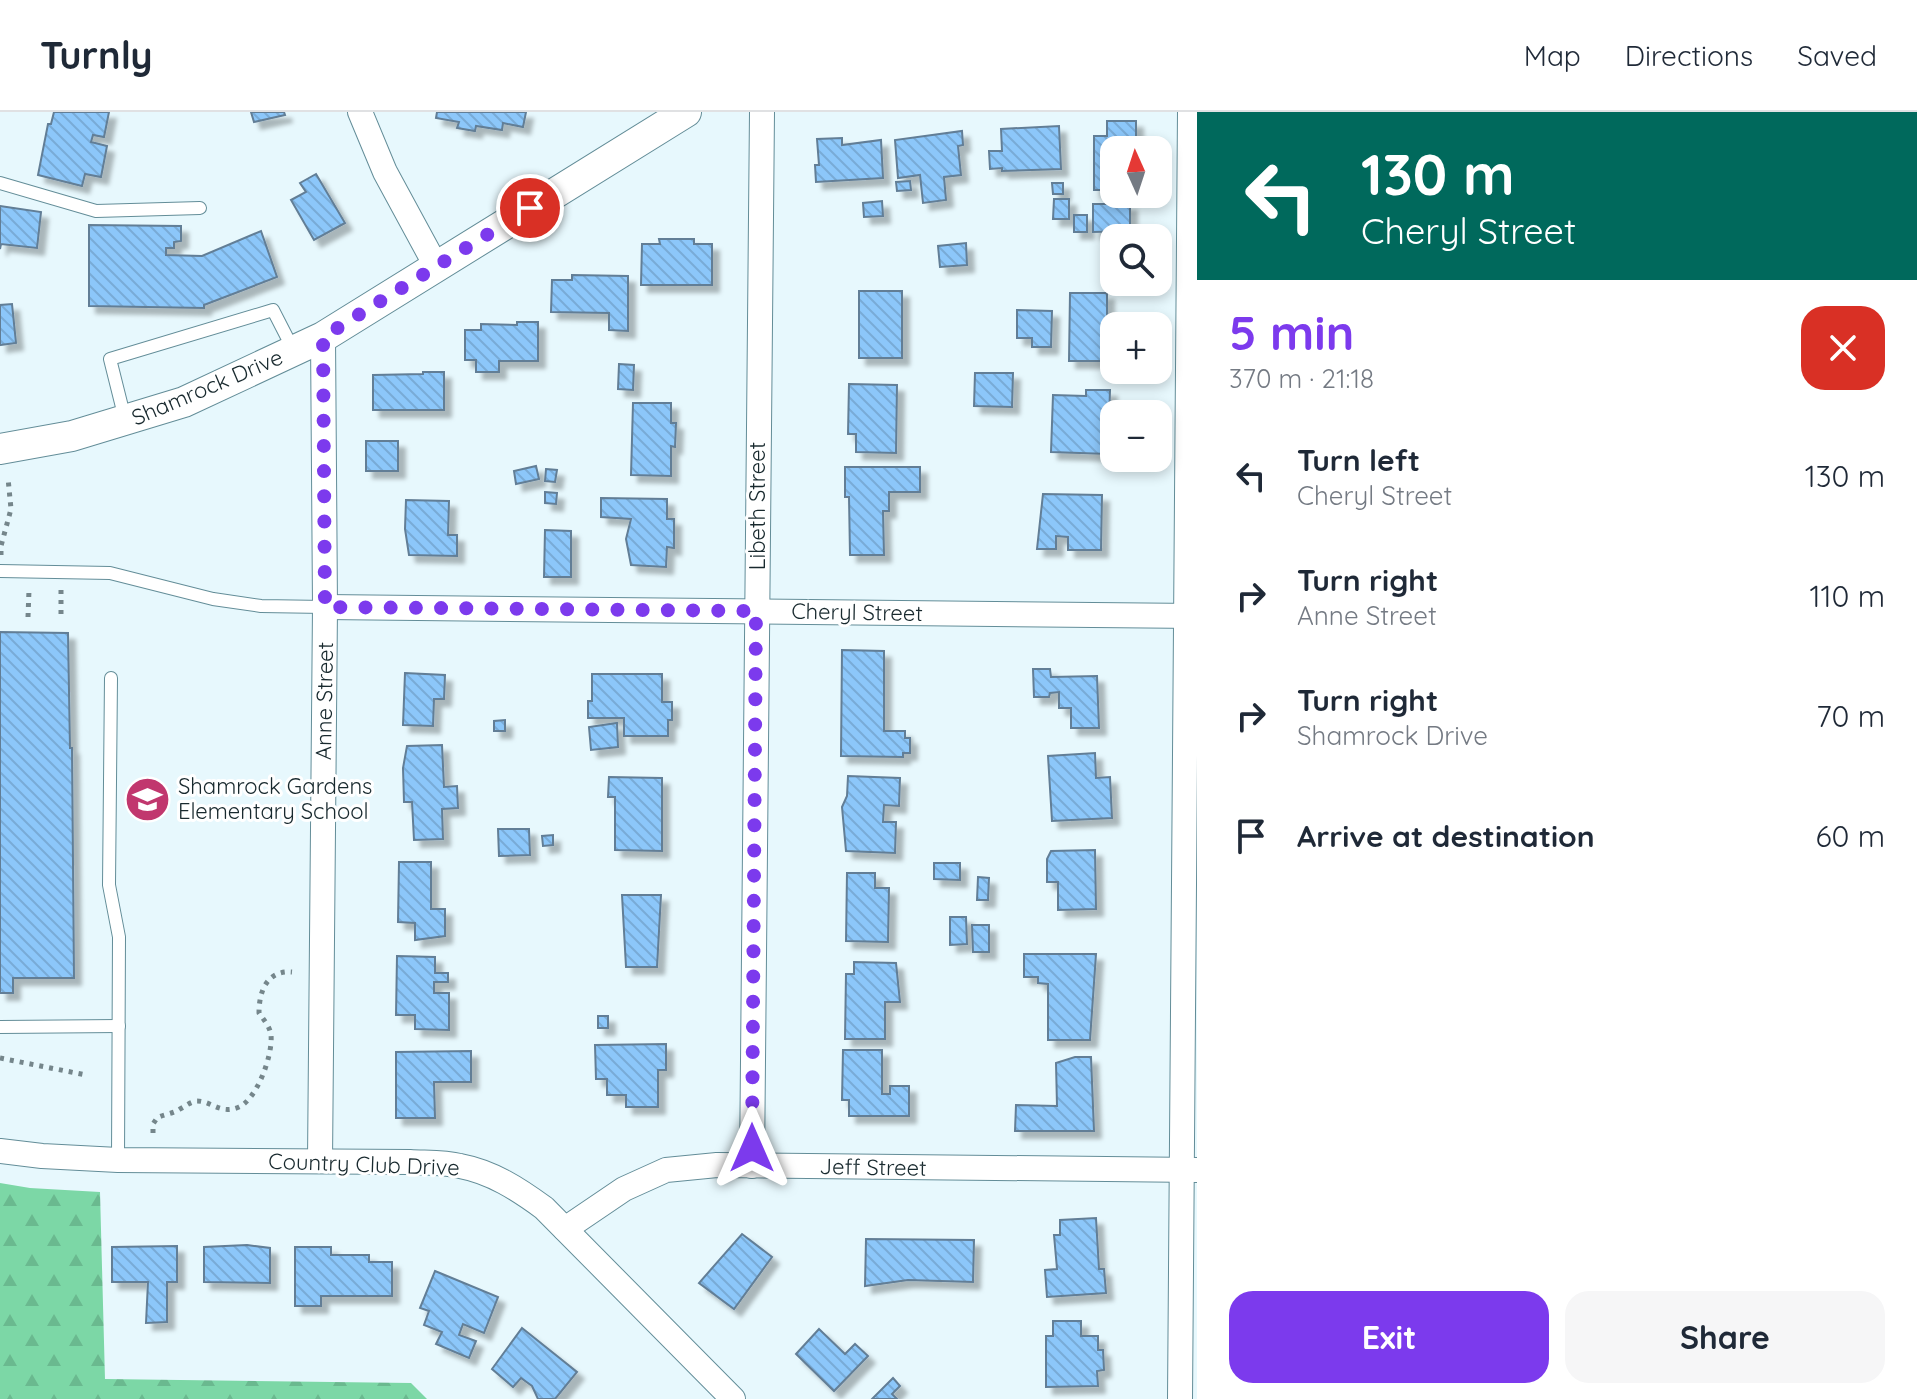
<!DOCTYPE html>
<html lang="en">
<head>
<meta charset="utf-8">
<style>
  body { margin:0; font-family:Quicksand,sans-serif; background:#f6f6f7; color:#1f2937; height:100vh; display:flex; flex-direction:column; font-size:30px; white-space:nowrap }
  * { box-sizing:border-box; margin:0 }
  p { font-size:26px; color:#747a83 }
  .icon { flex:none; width:44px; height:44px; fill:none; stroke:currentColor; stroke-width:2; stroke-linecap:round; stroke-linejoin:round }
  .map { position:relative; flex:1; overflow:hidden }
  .drawer { display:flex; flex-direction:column; background:#fff; width:720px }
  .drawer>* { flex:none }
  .guide { background:#00695c; color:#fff; overflow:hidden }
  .needle { width:52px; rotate:357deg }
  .fabs { position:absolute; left:1100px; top:24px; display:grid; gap:16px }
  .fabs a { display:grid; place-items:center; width:72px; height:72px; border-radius:16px; background:#fff; box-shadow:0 4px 12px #0003; font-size:40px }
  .pin { position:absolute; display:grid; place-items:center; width:68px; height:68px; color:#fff; margin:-34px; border:4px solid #fff; border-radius:50%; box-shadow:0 2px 8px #0007 }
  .me { position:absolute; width:88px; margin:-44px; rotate:0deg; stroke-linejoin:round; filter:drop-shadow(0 0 6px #0008) }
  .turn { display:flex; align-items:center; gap:28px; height:168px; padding:0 32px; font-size:36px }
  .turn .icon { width:104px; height:104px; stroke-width:2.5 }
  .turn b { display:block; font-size:56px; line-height:68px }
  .round { display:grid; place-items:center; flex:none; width:84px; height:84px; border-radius:24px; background:#f6f6f7 }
  .headline { display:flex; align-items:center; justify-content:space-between; height:136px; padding:0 32px }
  h1 { font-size:48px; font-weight:700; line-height:60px; color:#7c3aed }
  .button { display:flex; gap:16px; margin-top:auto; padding:16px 32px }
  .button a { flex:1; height:92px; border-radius:24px; background:#7c3aed; color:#fff; font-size:32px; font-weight:700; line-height:92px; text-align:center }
  .button a+a { background:#f6f6f7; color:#1f2937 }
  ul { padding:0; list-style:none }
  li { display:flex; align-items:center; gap:24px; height:120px; padding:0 32px }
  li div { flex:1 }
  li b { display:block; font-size:30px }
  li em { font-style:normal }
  header { display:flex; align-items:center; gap:48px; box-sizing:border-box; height:112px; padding:0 40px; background:#fff; border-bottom:2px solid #e0e1e3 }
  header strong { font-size:38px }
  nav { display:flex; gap:44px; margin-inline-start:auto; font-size:28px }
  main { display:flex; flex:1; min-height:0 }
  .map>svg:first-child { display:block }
</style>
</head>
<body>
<header>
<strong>Turnly</strong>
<nav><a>Map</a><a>Directions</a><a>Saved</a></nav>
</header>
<main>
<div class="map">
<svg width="1197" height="1287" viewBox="0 0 1197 1287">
  <defs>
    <pattern id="forest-firs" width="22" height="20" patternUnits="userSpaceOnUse" patternTransform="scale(2)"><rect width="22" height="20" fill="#7cd7a6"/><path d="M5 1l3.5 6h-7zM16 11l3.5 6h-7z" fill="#6ab98f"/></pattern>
    <pattern id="building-back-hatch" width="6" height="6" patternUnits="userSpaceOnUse" patternTransform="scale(2)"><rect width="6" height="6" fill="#8cc7fa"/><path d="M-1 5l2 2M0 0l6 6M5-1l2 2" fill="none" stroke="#78abd7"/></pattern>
    <filter id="shadow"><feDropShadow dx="7" dy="7" stdDeviation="2" flood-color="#0004"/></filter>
  </defs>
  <rect width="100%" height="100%" fill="#e7f8fd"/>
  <path fill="url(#forest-firs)" d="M0 1071 30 1076 100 1080 105 1267 411 1271 427 1287H0Z"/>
  <g fill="url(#building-back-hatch)" stroke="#627e96" stroke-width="2" filter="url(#shadow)">
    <path d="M54 0H109L104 25 93 23 91 30 107 34 101 65 85 62 82 74 38 63 48 12H51Z"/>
    <path d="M251 0H284L285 3 254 10Z"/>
    <path d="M437 0H526L523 15 503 11 502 18 476 14 475 19 457 16 459 10 436 6Z"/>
    <path d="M1107 9H1136V38H1114V78H1094V24H1107Z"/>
    <path d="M1059 14 1061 57 1002 59V56L990 57 989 39H1002L1001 17Z"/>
    <path d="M962 19 963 33 958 34 961 63 944 65 946 88 923 91 920 63 898 66 895 28Z"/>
    <path d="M842 26V33L881 28 883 66 816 70 815 53H819L817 27Z"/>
    <path d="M316 62 345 111 314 128 291 88 306 80 300 71Z"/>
    <path d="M910 69 911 78 897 79 896 70Z"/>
    <path d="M1052 71H1063V82H1053Z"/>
    <path d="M1054 87H1069V107H1053Z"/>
    <path d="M882 89 883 104 864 105 863 91Z"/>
    <path d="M1093 92H1130V119L1093 120Z"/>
    <path d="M0 94 41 100 37 136 1 132 0 137Z"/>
    <rect x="1074" y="103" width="13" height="17"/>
    <path d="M89 113 181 114V129L174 130V136H166V143L202 144 261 119 277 165 204 193V196L89 194Z"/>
    <path d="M659 127H694V132H712V173H641L642 132H660Z"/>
    <path d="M966 131 967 153 940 155 938 134Z"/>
    <path d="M572 163 628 164V219L609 218V201L551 200 552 168H572Z"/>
    <rect x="859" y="179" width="43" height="67"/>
    <path d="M1070 181H1107V210H1114V230H1106V249H1069Z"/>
    <path d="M12 192 16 231 0 233V193Z"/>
    <path d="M1017 198 1052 199 1051 235H1032V226H1017Z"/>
    <path d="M517 210H538V249H499V260H476V248H465V218H481V212L517 213Z"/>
    <path d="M619 252 634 253 633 278 618 277Z"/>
    <path d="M423 260H444V298H373V263L423 262Z"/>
    <path d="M975 261H1013L1012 295 974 294Z"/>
    <path d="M849 272 897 273 896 341 856 340V322H848Z"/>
    <path d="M1086 278H1110L1108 342 1051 340 1053 283 1086 284Z"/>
    <path d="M633 291H671V311H676L675 335 671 334V364L631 363Z"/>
    <rect x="366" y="329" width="32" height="30"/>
    <path d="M536 354 539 367 516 372 514 359Z"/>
    <path d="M845 355H920V380H889V399H883L884 443H850L849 385H845Z"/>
    <path d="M546 357 557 358 555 370 545 369Z"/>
    <path d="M545 380 557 381 556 392 545 391Z"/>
    <path d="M1043 382 1102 383 1101 438H1068V425L1056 424V437H1037Z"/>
    <path d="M601 386 667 387V407H674V436L667 435 666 455 631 453 626 427 631 407 601 405Z"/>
    <path d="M406 388 449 389 448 423H457V444L409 443 405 417Z"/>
    <path d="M545 418 571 419V465H544Z"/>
    <path d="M0 520 68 521 70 636H72L74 866H13V881H0Z"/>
    <path d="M842 538 884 539V619H905V626H910V641H903V645L841 644Z"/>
    <path d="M1033 557H1050L1051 565 1097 564 1099 616H1071V596H1059V580L1050 581 1049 585H1034Z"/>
    <path d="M405 561 445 563 444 587H434L433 614 403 613Z"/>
    <path d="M592 562H662V590H672V608H668V624H624V606H588V589H592Z"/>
    <path d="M505 608V619H494V609Z"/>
    <path d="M617 611 618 635 591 638 589 615Z"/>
    <path d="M442 633 444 675 457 674 458 696 442 697 443 727 414 728 412 690H404L403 656 407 634Z"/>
    <path d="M1095 641 1096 666 1110 665 1112 706 1052 709 1048 644Z"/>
    <path d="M848 664 900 666 899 694 884 693 883 710H896L895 741 846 739 842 695 847 684Z"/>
    <path d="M609 665 662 666V739L615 738V685H608Z"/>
    <path d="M498 717H529L530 743 499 744Z"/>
    <path d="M553 723V733L543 734 542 724Z"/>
    <path d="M1095 738 1096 797 1058 798V770H1047V747L1051 739Z"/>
    <path d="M399 750H431V797H445V824L415 828V811L398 810Z"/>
    <path d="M934 751H960V768L934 767Z"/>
    <path d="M847 761H875V776H889L888 830 846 829Z"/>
    <path d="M978 765 989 766 988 788H977Z"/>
    <path d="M622 783H661L657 855H626Z"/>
    <path d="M950 805H966L967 832 950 833Z"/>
    <path d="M972 813H989V840H973Z"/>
    <path d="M1024 842H1096L1090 928H1048V872L1038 871V865H1024Z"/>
    <path d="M397 844 435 845V861H448V870H434V881H449V918L415 917V903H396Z"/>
    <path d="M854 850 896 851 900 890H885V927H845L846 862H854Z"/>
    <rect x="598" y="904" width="10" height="12"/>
    <path d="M666 932V958H658V995H626V983H607V967H596L595 933Z"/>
    <path d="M843 938H882V982H890V974H909V1004H849V988H842Z"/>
    <path d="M471 939V970H434L435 1006H396V940Z"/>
    <path d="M1075 945H1091L1094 1019H1015L1016 993 1057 994 1056 951Z"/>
    <path d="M1096 1106 1099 1157H1104L1106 1181 1047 1185 1045 1158 1057 1157 1054 1123H1060V1108Z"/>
    <path d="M742 1122 772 1145 734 1197 699 1171Z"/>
    <path d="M866 1127 974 1128 973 1170 908 1168 865 1174Z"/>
    <path d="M247 1133 270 1136V1171L204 1170V1135Z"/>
    <path d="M177 1134V1170H167V1210L146 1211 148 1170H112V1135Z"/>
    <path d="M295 1135H331V1143H369V1150H392V1184H321V1194H295Z"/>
    <path d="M435 1159 498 1185 484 1221 463 1212 459 1223 476 1229 469 1246 436 1232 442 1220 424 1213 429 1199 420 1196Z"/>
    <path d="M1053 1209H1081V1224H1098V1238H1103L1104 1258 1097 1259 1098 1274 1046 1275V1224H1053Z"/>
    <path d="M522 1216 577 1260 555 1287H538L532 1274 521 1266 513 1275 492 1257Z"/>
    <path d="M819 1217 845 1242 855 1232 868 1244 834 1279 796 1242Z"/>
    <path d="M893 1266 900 1274 892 1282 897 1287H872Z"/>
  </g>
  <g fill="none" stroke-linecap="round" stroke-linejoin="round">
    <defs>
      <g id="service">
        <path d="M0 71 96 99 200 96"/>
        <path d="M125 307 110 247 273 198 294 239"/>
        <path d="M0 459 110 461 213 487 261 494 325 495"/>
        <path d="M111 566 109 773 119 825 118 1048"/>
        <path d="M0 915 119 914"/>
      </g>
      <g id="minor">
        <path d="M360 0 385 60 436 154"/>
        <path d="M325 495 1197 504"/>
        <path d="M0 1039 42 1044 118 1048 410 1050C426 1051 444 1050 460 1054 492 1060 518 1077 544 1096L733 1287"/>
        <path d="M320 1049 325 495 323 225"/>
        <path d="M752 1054 762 0"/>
        <path d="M565 1117 624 1077 666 1058 717 1053 1197 1058"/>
        <path d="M1180 1287 1190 0"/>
      </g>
      <path id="tertiary" d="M0 337 72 324 184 290 323 225 686 0"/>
    </defs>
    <use href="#service" stroke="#638d98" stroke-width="14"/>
    <use href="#minor" stroke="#638d98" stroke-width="26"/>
    <use href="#tertiary" stroke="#638d98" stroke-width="32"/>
    <g stroke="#75868b" stroke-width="5" stroke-dasharray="4 6" stroke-linecap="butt">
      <path d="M1 443V434L11 397 8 366"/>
      <path d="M61 478V505"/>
      <path d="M28 505 29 478"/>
      <path d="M0 946 86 963"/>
      <path d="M153 1021V1012L157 1006C164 1002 173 1002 180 997 186 994 190 990 197 989 212 989 220 1003 239 995 257 987 273 943 271 923 270 915 264 908 259 901 259 879 267 858 292 860"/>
    </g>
    <use href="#service" stroke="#fff" stroke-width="12"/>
    <use href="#minor" stroke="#fff" stroke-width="24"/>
    <use href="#tertiary" stroke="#fff" stroke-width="30"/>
  </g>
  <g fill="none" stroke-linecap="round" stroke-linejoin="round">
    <path stroke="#7c3aed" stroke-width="14" stroke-dasharray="0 25.2" d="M530 96 323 225 325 495 756 499 752 1036"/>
  </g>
  <defs>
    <symbol id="school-disc" viewBox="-11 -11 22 22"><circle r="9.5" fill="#c1376e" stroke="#fff"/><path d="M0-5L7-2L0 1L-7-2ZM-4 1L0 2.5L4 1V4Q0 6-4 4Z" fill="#fff"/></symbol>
  </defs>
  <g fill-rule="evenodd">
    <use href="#school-disc" x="122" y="662" width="51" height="51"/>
  </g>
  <g text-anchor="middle" stroke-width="6" stroke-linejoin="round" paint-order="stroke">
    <g font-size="22" fill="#18292e" stroke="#fff">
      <text transform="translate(207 275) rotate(-23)" y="8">Shamrock Drive</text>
      <text transform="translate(757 394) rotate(-90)" y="8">Libeth Street</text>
      <text transform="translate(857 500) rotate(1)" y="8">Cheryl Street</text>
      <text transform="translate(324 589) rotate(-89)" y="8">Anne Street</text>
      <text transform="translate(364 1052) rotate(2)" y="8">Country Club Drive</text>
      <text transform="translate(873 1055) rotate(1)" y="8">Jeff Street</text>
    </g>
    <g font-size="22" fill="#18292e" stroke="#fff" text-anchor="start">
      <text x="178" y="682">Shamrock Gardens<tspan x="178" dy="25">Elementary School</tspan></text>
    </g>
  </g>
</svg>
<div class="fabs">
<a><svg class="needle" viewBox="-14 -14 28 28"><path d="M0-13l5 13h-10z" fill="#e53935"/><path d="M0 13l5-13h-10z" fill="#747a83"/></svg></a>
<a><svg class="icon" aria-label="search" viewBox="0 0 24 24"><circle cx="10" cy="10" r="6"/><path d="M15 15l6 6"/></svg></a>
<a>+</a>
<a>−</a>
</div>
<div class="pin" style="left:530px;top:96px;background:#d93025"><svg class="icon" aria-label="arrive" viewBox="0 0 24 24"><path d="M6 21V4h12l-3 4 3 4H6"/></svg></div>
<svg class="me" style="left:752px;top:1036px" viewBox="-20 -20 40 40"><path d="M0-17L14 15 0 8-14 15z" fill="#7c3aed" stroke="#fff" stroke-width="4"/></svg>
</div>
<section class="drawer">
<div class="guide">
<div class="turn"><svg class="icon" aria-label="left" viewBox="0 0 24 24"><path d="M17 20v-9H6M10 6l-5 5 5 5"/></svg><div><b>130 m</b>Cheryl Street</div></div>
</div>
<div class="headline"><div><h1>5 min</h1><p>370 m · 21:18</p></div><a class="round" style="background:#d93025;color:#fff"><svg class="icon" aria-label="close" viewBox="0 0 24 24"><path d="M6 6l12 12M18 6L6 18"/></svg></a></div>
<ul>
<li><svg class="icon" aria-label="left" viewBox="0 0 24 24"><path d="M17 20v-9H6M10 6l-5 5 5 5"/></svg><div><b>Turn left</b><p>Cheryl Street</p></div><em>130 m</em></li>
<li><svg class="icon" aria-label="right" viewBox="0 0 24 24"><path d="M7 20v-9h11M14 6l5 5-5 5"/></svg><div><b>Turn right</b><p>Anne Street</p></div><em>110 m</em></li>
<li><svg class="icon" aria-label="right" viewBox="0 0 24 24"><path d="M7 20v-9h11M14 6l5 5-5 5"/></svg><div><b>Turn right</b><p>Shamrock Drive</p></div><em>70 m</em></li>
<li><svg class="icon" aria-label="arrive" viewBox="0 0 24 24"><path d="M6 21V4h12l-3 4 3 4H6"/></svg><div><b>Arrive at destination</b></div><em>60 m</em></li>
</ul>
<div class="button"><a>Exit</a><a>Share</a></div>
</section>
</main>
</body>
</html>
